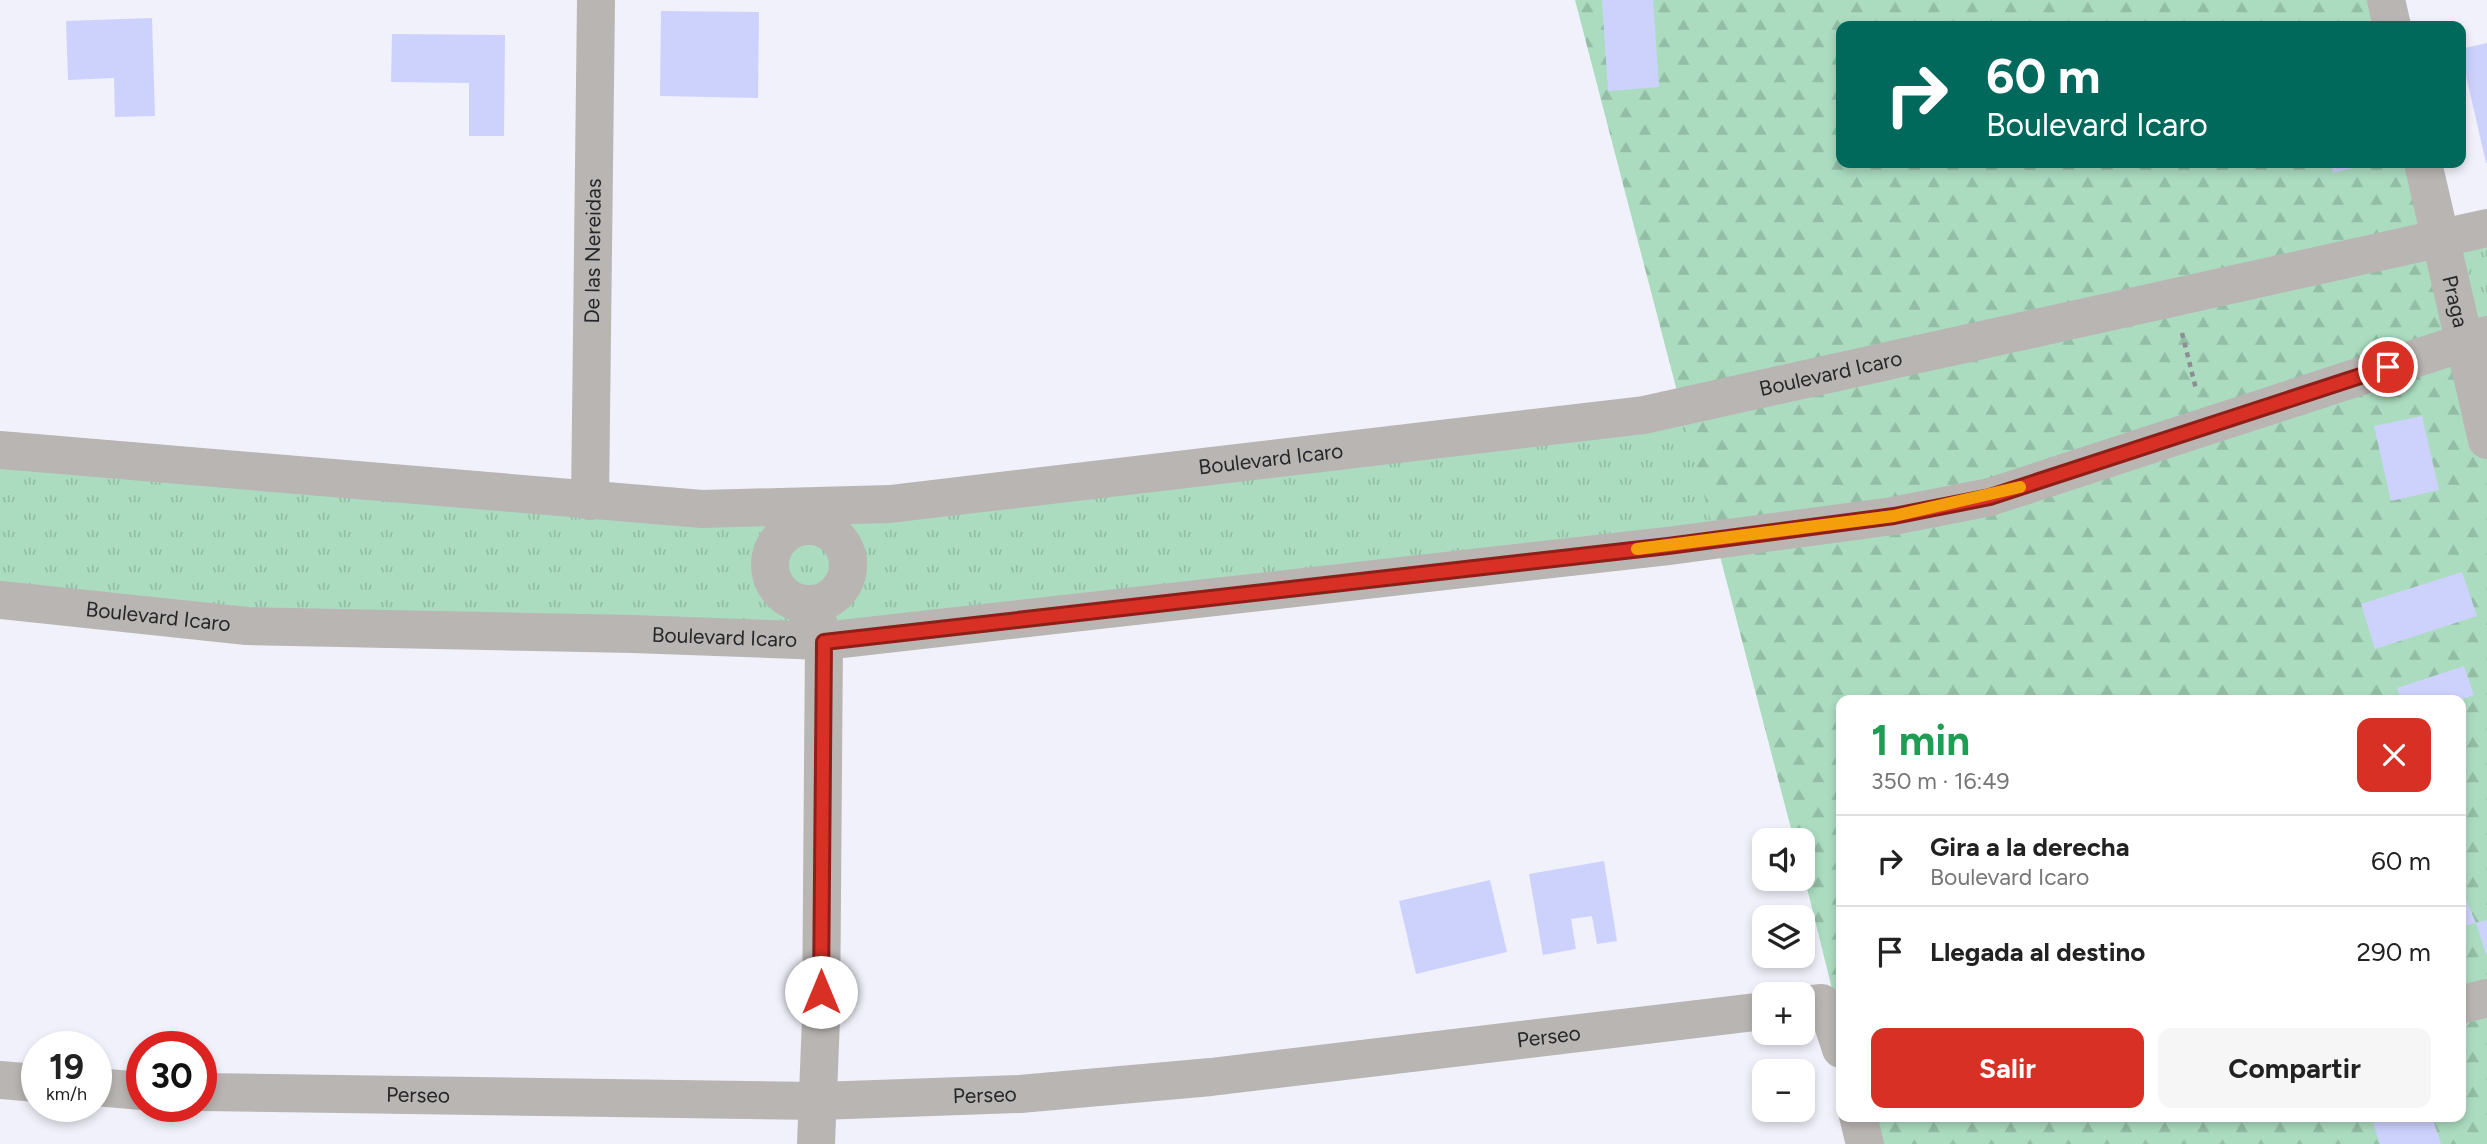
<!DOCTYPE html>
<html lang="es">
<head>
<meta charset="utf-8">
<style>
  body { margin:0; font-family:Figtree,sans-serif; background:#f6f6f6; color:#222; height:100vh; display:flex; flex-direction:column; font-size:26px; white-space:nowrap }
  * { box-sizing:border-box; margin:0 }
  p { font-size:23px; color:#767676 }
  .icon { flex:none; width:38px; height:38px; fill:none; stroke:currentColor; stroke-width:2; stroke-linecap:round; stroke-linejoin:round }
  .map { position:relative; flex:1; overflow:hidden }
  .sheet { position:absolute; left:1836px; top:695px; width:630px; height:427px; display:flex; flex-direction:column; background:#fff; border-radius:14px; box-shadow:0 4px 10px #0003 }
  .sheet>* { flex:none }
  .guide { position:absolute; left:1836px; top:21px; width:630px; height:147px; border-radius:14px; box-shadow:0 4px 10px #0003; background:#00695c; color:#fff; overflow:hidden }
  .fabs { position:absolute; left:1752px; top:828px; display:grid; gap:14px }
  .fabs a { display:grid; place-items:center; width:63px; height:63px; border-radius:14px; background:#fff; box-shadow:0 4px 10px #0003; font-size:35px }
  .speed { position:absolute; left:21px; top:1031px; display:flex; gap:14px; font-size:35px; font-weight:700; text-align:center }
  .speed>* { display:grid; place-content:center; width:91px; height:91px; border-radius:50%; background:#fff; box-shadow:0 4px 10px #0003; line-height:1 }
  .speed small { font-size:18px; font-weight:400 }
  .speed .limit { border:10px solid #d22; background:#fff; color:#111 }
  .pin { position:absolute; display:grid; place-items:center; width:60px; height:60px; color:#fff; margin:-30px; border:4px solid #fff; border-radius:50%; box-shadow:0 2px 7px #0007 }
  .me { position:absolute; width:77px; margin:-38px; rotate:0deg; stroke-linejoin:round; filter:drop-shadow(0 0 5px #0008) }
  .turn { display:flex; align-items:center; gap:24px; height:147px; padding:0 35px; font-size:32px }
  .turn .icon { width:91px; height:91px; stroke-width:2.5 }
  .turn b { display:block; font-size:49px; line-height:60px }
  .round { display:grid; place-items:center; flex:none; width:74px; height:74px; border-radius:14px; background:#f6f6f6 }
  .summary { display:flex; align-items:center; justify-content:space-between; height:119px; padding:0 35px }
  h1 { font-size:42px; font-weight:700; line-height:52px; color:#1e9e55 }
  .button { display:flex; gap:14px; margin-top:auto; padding:14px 35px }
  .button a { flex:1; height:80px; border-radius:14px; background:#d93025; color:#fff; font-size:28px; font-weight:700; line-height:80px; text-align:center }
  .button a+a { background:#f6f6f6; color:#222 }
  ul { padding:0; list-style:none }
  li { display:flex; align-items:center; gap:21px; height:91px; padding:0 35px; border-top:2px solid #e0e0e0 }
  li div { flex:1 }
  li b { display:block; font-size:26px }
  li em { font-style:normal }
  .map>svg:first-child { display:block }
</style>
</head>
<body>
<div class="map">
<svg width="2487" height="1144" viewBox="0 0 2487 1144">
  <defs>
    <pattern id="grass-tufts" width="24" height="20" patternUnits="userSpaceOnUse" patternTransform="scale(1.75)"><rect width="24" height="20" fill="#abdcc0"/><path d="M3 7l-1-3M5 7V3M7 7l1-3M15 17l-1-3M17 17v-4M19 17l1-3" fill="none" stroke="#93bda5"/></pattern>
    <pattern id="forest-firs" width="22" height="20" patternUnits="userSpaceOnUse" patternTransform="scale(1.75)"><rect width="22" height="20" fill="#abdcc0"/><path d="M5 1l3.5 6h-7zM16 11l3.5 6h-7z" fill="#93bda5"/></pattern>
  </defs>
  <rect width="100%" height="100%" fill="#f0f1fa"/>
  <path fill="url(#grass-tufts)" d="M2487 228V342L1990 497 824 641 0 600V450L890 504 1644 415Z"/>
  <path fill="url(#forest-firs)" d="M1575 0H2386L2392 26H1841V163H2423L2487 440V1144H1869L1863 1117 2460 1116V700H1841V1025L1803 872 1802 840H1794Z"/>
  <g fill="#cdd2fd">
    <path d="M1602 0H1653L1659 87 1608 91Z"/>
    <path d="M661 11 759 12 758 98 660 96Z"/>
    <path d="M152 18 155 116 115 117 114 78 68 80 66 21Z"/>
    <path d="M392 34 505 35 504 136H469V83L391 82Z"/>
    <path d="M2487 43V163H2486L2460 49Z"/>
    <path d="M2331 163H2365L2366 165 2333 173Z"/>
    <path d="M2422 416 2439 490 2391 501 2374 426Z"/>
    <path d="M2462 572 2477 616 2375 649 2361 604Z"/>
    <path d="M2464 666 2474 695 2460 700H2401L2397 688Z"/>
    <path d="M1604 861 1617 941 1597 944 1592 916 1571 919 1576 949 1543 955 1529 874Z"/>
    <path d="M1490 880 1507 952 1416 974 1399 901Z"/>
    <path d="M2460 886 2476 923 2460 927Z"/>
    <path d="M2487 920V954H2486L2476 923Z"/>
    <path d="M2393 1116H2432L2441 1144H2380L2373 1123Z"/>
  </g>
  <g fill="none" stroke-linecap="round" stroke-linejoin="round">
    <path stroke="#8d8e94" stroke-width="4.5" stroke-dasharray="5 5" stroke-linecap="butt" d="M2182 333 2196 389"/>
    <g stroke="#b9b5b3" stroke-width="38">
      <path d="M2386 0 2392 26"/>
      <path id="s1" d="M2423 163 2487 440"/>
      <path id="s2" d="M0 450 702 509 890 504 1644 415 2487 228"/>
      <path id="s3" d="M590 501 596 0"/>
      <circle cx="809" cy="565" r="39"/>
      <path id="s4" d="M0 600 247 626 633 634 824 641 1668 546 1893 516 1990 497 2487 335"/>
      <path d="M812 604 824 641 821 1019 816 1144"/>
      <path d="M1802 1005 1822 1003 1827 1006 1841 1049"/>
      <path d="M2460 1005 2487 998"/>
      <path d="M0 1080 37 1083"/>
      <path d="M96 1087 142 1091"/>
      <path id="s5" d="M201 1092 819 1101 1020 1094 1211 1077 1764 1011"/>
      <path d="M1858 1116 1865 1144"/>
    </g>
  </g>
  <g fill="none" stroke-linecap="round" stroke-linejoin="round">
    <defs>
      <path id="route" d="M821 992 824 642 1668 546 1894 516 1990 497 2388 367"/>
    </defs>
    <use href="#route" stroke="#8d1f18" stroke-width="18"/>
    <use href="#route" stroke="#d93025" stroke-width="12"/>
    <path stroke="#f59e0b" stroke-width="12" d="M1637 549 1894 516 2020 487"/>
  </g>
  <g text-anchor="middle" stroke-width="5" stroke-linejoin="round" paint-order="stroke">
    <g font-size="21" fill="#26272a" stroke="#fff">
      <text dy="7" stroke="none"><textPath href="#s3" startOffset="250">De las Nereidas</textPath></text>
      <text dy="7" stroke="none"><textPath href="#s1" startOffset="142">Praga</textPath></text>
      <text dy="7" stroke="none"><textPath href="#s2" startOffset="1843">Boulevard Icaro</textPath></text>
      <text dy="7" stroke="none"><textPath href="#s2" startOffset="1276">Boulevard Icaro</textPath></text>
      <text dy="7" stroke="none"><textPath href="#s4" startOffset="159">Boulevard Icaro</textPath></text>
      <text dy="7" stroke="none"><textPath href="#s4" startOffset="726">Boulevard Icaro</textPath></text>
      <text dy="7" stroke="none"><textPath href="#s5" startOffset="1351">Perseo</textPath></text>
      <text dy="7" stroke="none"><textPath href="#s5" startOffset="784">Perseo</textPath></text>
      <text dy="7" stroke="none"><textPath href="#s5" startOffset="217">Perseo</textPath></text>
    </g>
  </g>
</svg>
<div class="fabs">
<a><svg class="icon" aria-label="sound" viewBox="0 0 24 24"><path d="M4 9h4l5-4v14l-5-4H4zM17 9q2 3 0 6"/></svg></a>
<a><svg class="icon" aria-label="layers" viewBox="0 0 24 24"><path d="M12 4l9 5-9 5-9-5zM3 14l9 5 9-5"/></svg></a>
<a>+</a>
<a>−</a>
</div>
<div class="speed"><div>19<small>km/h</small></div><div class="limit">30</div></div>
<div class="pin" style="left:2388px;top:367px;background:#d93025"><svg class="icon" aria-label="arrive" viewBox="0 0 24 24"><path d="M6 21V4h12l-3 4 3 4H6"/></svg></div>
<svg class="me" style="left:821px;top:992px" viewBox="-20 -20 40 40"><circle r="19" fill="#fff"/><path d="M0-13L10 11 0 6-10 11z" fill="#d93025"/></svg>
<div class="guide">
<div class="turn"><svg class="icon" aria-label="right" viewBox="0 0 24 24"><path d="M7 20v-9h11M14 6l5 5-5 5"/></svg><div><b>60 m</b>Boulevard Icaro</div></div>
</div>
<section class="sheet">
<div class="summary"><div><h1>1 min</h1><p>350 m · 16:49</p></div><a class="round" style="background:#d93025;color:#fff"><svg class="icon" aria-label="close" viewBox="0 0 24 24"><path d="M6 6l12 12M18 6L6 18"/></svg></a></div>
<ul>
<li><svg class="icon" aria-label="right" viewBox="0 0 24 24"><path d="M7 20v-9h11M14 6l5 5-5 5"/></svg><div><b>Gira a la derecha</b><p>Boulevard Icaro</p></div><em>60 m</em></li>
<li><svg class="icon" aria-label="arrive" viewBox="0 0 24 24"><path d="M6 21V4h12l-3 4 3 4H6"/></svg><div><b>Llegada al destino</b></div><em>290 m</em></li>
</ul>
<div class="button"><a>Salir</a><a>Compartir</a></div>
</section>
</div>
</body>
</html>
